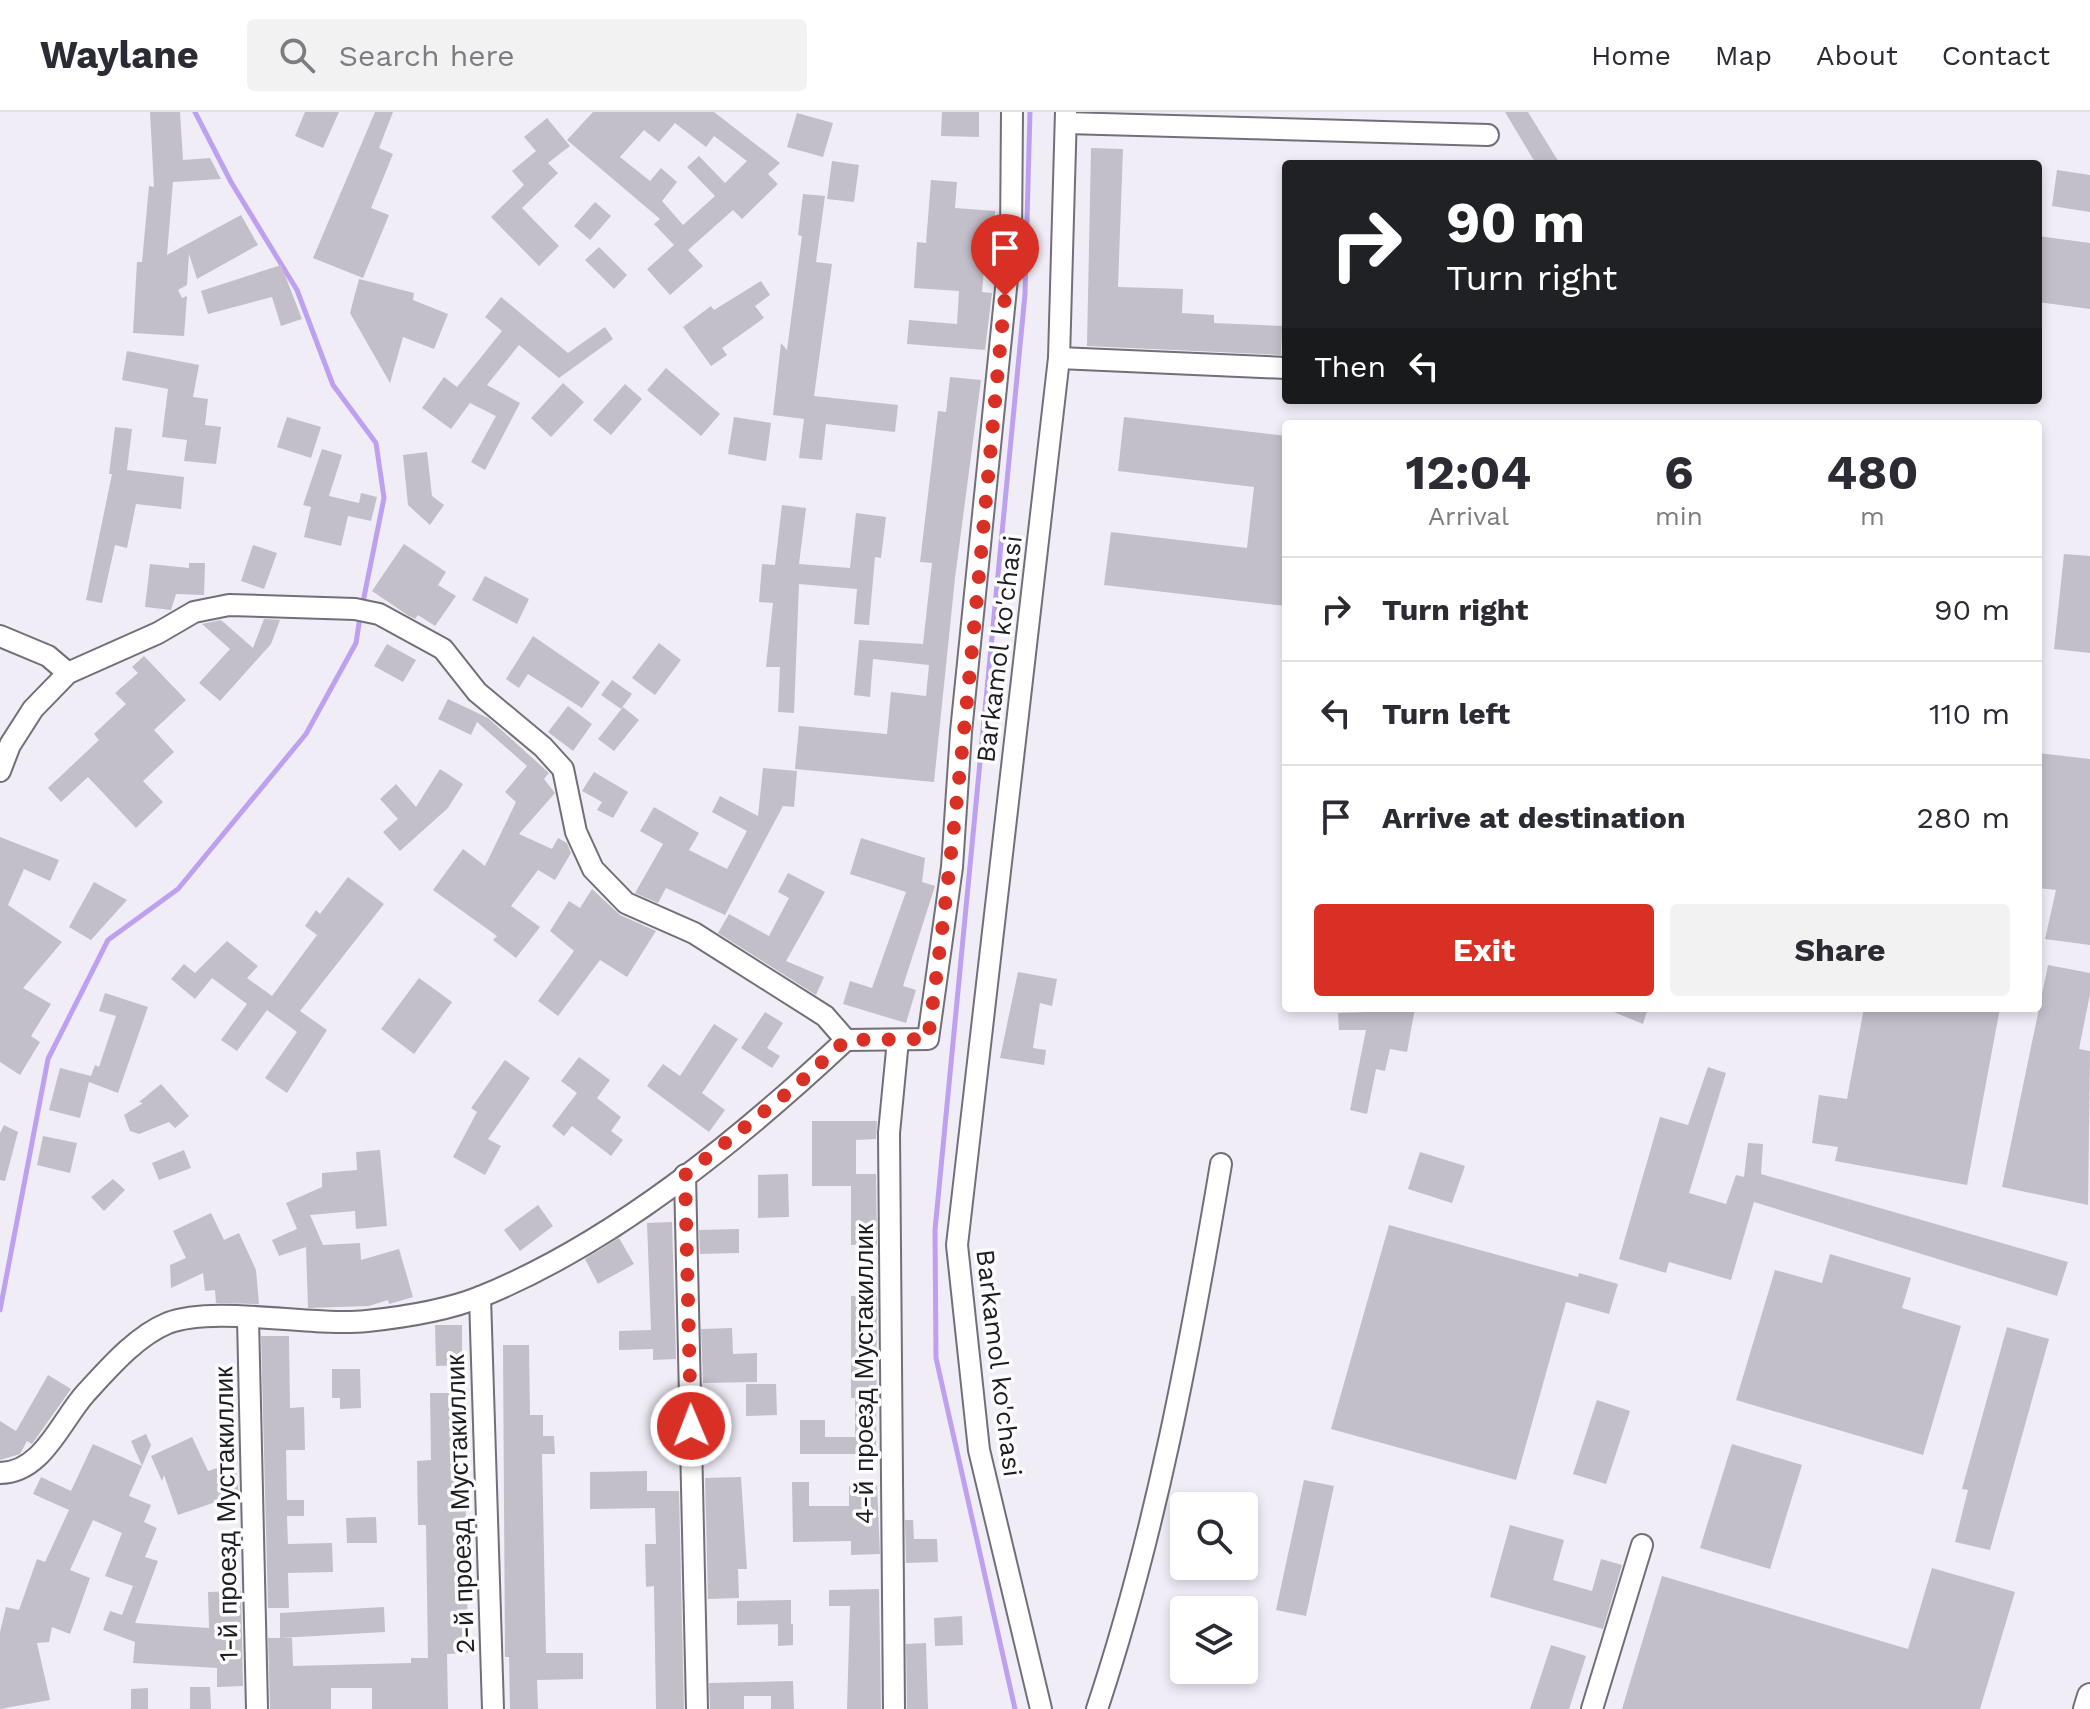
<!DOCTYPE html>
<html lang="en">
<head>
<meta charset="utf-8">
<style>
  body { margin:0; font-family:"Work Sans",sans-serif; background:#f2f2f3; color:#2b2b33; height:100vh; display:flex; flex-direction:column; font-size:30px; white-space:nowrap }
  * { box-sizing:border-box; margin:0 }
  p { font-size:26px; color:#7c7c81 }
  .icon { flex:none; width:44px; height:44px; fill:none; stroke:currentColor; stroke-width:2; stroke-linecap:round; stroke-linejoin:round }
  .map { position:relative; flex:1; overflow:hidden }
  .drawer { position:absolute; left:1282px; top:308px; width:760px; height:592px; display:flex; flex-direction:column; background:#fff; border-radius:8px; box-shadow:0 4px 12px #0003 }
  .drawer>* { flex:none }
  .guide { position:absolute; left:1282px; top:48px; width:760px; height:244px; border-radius:8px; box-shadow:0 4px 12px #0003; background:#202124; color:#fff; overflow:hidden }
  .fabs { position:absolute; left:1170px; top:1380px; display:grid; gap:16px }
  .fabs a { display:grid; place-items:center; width:88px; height:88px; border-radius:8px; background:#fff; box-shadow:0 4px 12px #0003; font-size:40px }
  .pin { position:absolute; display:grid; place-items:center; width:68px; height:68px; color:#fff; margin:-82px -34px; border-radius:50% 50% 50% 0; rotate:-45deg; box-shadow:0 0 8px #0007 }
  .pin .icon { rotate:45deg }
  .me { position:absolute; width:88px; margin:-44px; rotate:359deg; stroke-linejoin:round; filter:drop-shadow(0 0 6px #0008) }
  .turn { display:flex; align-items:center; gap:28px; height:168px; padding:0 32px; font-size:36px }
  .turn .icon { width:104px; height:104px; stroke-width:2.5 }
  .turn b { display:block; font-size:56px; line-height:68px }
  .then { display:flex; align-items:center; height:76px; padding:0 32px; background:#0003; gap:16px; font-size:30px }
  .eta { display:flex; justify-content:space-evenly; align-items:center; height:136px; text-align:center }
  .eta b { font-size:48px; font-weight:700; line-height:56px }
  .action { display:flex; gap:16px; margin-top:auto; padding:16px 32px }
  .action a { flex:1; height:92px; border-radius:8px; background:#d93025; color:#fff; font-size:32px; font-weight:700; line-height:92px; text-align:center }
  .action a+a { background:#f2f2f3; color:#2b2b33 }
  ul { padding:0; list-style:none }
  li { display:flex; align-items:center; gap:24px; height:104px; padding:0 32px; border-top:2px solid #e1e1e2 }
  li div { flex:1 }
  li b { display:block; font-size:30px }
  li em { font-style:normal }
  header { display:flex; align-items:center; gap:48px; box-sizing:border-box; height:112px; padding:0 40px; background:#fff; border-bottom:2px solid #e1e1e2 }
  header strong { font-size:38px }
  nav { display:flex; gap:44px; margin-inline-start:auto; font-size:28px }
  .search { width:560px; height:72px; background:#f2f2f3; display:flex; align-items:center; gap:20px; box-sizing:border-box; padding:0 28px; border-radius:8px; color:#7c7c81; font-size:30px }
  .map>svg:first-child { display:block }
</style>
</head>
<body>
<header>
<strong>Waylane</strong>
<div class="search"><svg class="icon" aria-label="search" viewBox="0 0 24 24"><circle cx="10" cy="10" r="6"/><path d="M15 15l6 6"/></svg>Search here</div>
<nav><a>Home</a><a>Map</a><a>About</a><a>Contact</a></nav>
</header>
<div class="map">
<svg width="2090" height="1597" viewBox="0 0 2090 1597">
  <rect width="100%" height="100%" fill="#f0edf7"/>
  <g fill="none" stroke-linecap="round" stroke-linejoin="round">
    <g stroke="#bda1f0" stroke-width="5">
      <path d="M195 0 231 70 297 178 333 273 376 331 384 386 362 495"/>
      <path d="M0 1198 48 947 108 828 178 777 306 622 356 531 360 505"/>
      <path d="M1015 1597 936 1246 935 1118 1025 182 1030 0"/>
    </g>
  </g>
  <g fill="#c2bfc9" fill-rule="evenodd">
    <path d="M150 0H180L183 48 210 46 221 67 173 70 167 143 241 103 258 133 197 167 189 142 187 173 178 178 182 186 187 184 184 224 133 221 137 150H142L149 74 154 75Z"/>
    <path d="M305 0H339L323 36 295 24Z"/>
    <path d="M375 0H393L379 36 393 42 371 96 389 103 363 166 313 146Z"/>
    <path d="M593 0H714L780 51 768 62 778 72 742 107 733 98 688 138 703 154 670 183 647 157 674 133 654 112 660 107 567 28ZM675 11 706 35 714 24 747 49 725 71 699 44 687 55 715 84 683 113 662 89 677 70 661 56 650 69 620 45 644 18 659 30Z"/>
    <path d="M942 0H979V25L941 24Z"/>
    <path d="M1505 0H1528L1560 52H1536Z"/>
    <path d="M797 1 833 11 823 45 787 35Z"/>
    <path d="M547 6 570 34 548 51 558 61 522 96 559 134 539 154 491 105 524 73 512 59 536 39 524 25Z"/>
    <path d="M1091 36 1123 37 1118 175 1183 177 1182 201 1214 203V211L1282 214 1281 243 1087 234Z"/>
    <path d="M832 49 859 53 854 90 827 87Z"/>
    <path d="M2057 58 2090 63V100L2052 94Z"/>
    <path d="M931 68 957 70 955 96 995 99 994 122 987 121 982 180 992 181 985 238 907 232 909 208 957 212 959 179 914 176 917 130 926 131Z"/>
    <path d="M803 82 825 84 816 150 832 152 814 284 898 293 895 320 826 312 822 348 799 346 804 307 773 303 781 231 787 238 802 124 798 123Z"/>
    <path d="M595 90 611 104 590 128 574 114Z"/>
    <path d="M2038 124 2090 131V197L2038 190Z"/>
    <path d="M599 135 627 163 614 177 585 148Z"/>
    <path d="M281 153 302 207 281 214 272 185 208 202 201 179Z"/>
    <path d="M359 167 414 181 413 188 448 202 434 237 403 225 390 271 350 201Z"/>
    <path d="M761 169 770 183 755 194 764 206 722 236 727 243 711 254 683 215 711 194 714 198Z"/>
    <path d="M501 185 568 241 605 215 613 227 559 266 519 233 487 273 520 291 485 358 471 350 496 304 470 291 451 317 422 296 444 265 457 275 502 219 485 205Z"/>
    <path d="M127 239 199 253 193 285 208 287 205 313 221 315 216 352 184 349 187 328 162 325 168 277 122 268Z"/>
    <path d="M666 256 720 302 701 324 647 278Z"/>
    <path d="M950 265 981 268 955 466 934 670 795 657 799 614 887 622 891 580 926 584 929 553 873 547 870 585 854 583 859 528 923 532 932 451 920 450 938 299 946 300Z"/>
    <path d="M563 271 584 290 551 325 531 306Z"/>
    <path d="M625 272 642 287 611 323 593 308Z"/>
    <path d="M287 305 321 315 311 346 277 335Z"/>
    <path d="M734 305 771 311 766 349 728 342Z"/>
    <path d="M1124 305 1286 324V494L1104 473 1111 420 1247 436 1254 375 1118 359Z"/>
    <path d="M115 315 132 317 127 358 184 365 181 397 136 392 127 436 115 433 102 491 86 488 112 362H109Z"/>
    <path d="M322 337 342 343 329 384 359 391 361 381 377 385 371 409 348 404 341 434 304 425 311 395 303 393Z"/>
    <path d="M427 340 432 384 444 393 430 413 408 393 403 343Z"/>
    <path d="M782 393 806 396 799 452 850 456 856 401 886 405 881 446 875 445 869 513 854 512 857 477 799 472 794 601 778 600 780 555H766L773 491 759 490 762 452 775 453Z"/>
    <path d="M404 432 446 460 438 473 456 484 435 514 418 503 415 507 409 504 372 479Z"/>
    <path d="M253 433 277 441 264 477 241 469Z"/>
    <path d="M2064 442 2090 444V541L2054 537Z"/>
    <path d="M189 451H205L204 483 176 482 171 498 145 495 150 452 189 456Z"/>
    <path d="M485 464 529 487 517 512 472 488Z"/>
    <path d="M264 507 280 508 271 532 220 589 199 571 230 537 202 512 221 508 253 536Z"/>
    <path d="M533 524 600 570 582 596 528 562 519 576 506 567Z"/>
    <path d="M659 531 681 548 655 583 632 566Z"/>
    <path d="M387 532 416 548 403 570 374 554Z"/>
    <path d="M144 544 186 588 154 618 174 640 143 669 163 690 136 716 88 665 61 690 48 676 99 628 94 622 126 592 115 581 138 561 132 555Z"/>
    <path d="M612 568 632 582 621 597 601 583Z"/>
    <path d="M448 587 488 606 549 661 544 667 555 681 519 722 552 737 558 726 567 731 571 741 555 768 538 758 511 794 540 815 516 846 493 828 497 824 433 778 463 737 485 754 516 690 505 680 527 654 477 610 471 623 438 607Z"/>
    <path d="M568 594 592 612 573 639 548 620Z"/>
    <path d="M623 595 639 608 614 639 598 627Z"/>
    <path d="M2038 641 2090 647V833L2045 827 2056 778 2038 776Z"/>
    <path d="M763 656 797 659 794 695 783 694 725 803 666 776 658 791 635 781 663 732 640 719 654 695 699 721 689 738 727 757 747 719 712 700 720 684 758 704Z"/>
    <path d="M440 657 463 672 448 696 400 739 383 720 398 707 380 687 396 672 416 695Z"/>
    <path d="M594 660 628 680 613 706 597 698 602 690 582 679Z"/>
    <path d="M0 725 59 748 50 769 24 757 8 793 62 830 23 876 51 892 31 924 40 930 20 963 0 950Z"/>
    <path d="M861 726 925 746 922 770 935 774 903 874 916 878 906 911 843 892 850 869 872 876 906 780 850 762Z"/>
    <path d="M788 761 825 780 786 849 824 865 816 883 718 821 729 802 769 824 789 786 778 780Z"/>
    <path d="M348 765 384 792 300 899 327 918 287 981 265 966 297 920 267 898 237 939 221 928 247 892 212 866 195 887 171 867 184 852 195 861 227 829 258 854 247 866 272 884 317 823 305 814 316 798 320 802Z"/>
    <path d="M94 770 127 788 91 828 69 815Z"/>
    <path d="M592 777 620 803 656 819 627 865 600 848 558 904 538 889 574 839 550 819 569 789 580 796Z"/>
    <path d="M2048 853 2090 861V882L2079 937 2090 939 2088 1093 2002 1075Z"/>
    <path d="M1018 860 1057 867 1052 894 1040 891 1033 936 1046 938 1044 953 1000 946Z"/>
    <path d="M419 866 452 890 414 942 381 917Z"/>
    <path d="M105 881 148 895 118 981 89 970 80 1006 49 998 60 956 91 964 95 953 99 955 116 904 99 899Z"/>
    <path d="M1395 896H1415L1407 940 1390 937 1385 959 1376 957 1367 1002 1350 998 1366 918H1339L1338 901 1394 899Z"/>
    <path d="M1604 896H1648L1643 912Z"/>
    <path d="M1864 896H2000L1967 1073 1835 1049 1838 1035 1812 1031 1819 983 1847 987Z"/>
    <path d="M765 900 783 911 767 936 780 944 772 956 741 936Z"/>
    <path d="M714 912 738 927 702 981 725 998 709 1020 647 974 663 952 680 964Z"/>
    <path d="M579 945 610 968 597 986 621 1005 611 1019 623 1028 611 1044 572 1014 564 1024 552 1014 577 981 561 969Z"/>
    <path d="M505 948 530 966 488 1027 501 1034 485 1063 453 1045 477 1000 471 996Z"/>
    <path d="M1708 955 1726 961 1689 1081 1726 1092 1736 1063 1744 1065 1748 1031 1763 1032 1761 1062 2068 1150 2057 1184 1754 1090 1731 1168 1669 1150 1666 1161 1619 1147 1660 1005 1688 1013Z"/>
    <path d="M161 972 189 1004 175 1016 169 1010 139 1022 130 1019 124 1003 143 991 139 990Z"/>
    <path d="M812 1009H877L876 1027 856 1028V1062H876L877 1133H851V1074H812Z"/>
    <path d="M4 1013 18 1020 5 1069 0 1068V1021Z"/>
    <path d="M43 1024 77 1031 70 1061 37 1053Z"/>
    <path d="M184 1038 191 1056 159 1068 152 1051Z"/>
    <path d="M380 1038 387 1114 356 1117 355 1099 310 1103 323 1133 360 1131 361 1148 399 1137 413 1185 389 1192 388 1188 369 1194 308 1196 306 1135 279 1144 272 1128 297 1117 286 1091 322 1075V1061L357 1058 356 1040Z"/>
    <path d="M1420 1040 1465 1054 1452 1091 1408 1077Z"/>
    <path d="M788 1062 789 1105 758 1106V1063Z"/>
    <path d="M113 1067 125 1078 104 1099 91 1085Z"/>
    <path d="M538 1093 553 1114 520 1139 504 1118Z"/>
    <path d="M211 1101 224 1128 239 1121 256 1158 259 1192 216 1191 215 1178 205 1179 203 1161 171 1176 170 1153 186 1146 173 1119Z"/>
    <path d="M672 1110 676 1247 653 1248V1237L619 1238V1219L651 1218 647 1111Z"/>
    <path d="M1389 1113 1578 1165 1579 1161 1618 1172 1609 1202 1566 1190 1516 1368 1331 1317Z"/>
    <path d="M739 1117V1141L700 1142 699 1118Z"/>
    <path d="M619 1126 634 1152 598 1172 585 1147Z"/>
    <path d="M1830 1142 1911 1166 1902 1196 1961 1214 1923 1343 1736 1288 1775 1158 1822 1171Z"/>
    <path d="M851 1184H877L876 1342H800V1308H825V1325H855V1286H851Z"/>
    <path d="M435 1213H462V1253L436 1254Z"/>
    <path d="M2007 1215 2049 1227 1990 1438 1955 1430 1968 1378 1962 1377Z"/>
    <path d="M732 1216 733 1242 757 1241V1270L703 1271 701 1217Z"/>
    <path d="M261 1224H289L290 1296 304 1295 305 1338H286L287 1388H304V1404H287L288 1432 332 1431 333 1460 288 1461 289 1496H268Z"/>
    <path d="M503 1233H529L530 1303H543V1324H554L555 1342H542L546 1541H583V1567L537 1568 538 1597H510L509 1545H505Z"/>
    <path d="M332 1257H360L361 1296 340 1297V1286H332Z"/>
    <path d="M48 1263 71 1277 32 1332 27 1329 20 1342 0 1348V1309L16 1319Z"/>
    <path d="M746 1272H776L777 1303 746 1304Z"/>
    <path d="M430 1281H464L468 1541 447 1542 448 1597H372V1576H331V1597H270L268 1526H292L293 1554 411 1551V1546H428L426 1413H418L417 1349 431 1348Z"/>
    <path d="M1597 1288 1630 1299 1606 1372 1573 1362Z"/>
    <path d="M146 1322 151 1333 142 1354 131 1329Z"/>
    <path d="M192 1325 208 1359 235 1350 239 1382 178 1403 164 1363 162 1369 151 1344Z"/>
    <path d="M93 1332 142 1354 129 1384 151 1393 144 1410 157 1416 145 1445 158 1449 135 1511 209 1516 208 1480 241 1479 243 1574 217 1575V1556L133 1551 135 1530 103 1518 110 1499 122 1503 133 1474 105 1464 122 1421 93 1408 70 1458 90 1466 70 1522 52 1515 49 1530 37 1531 50 1588 0 1597V1520L6 1495 19 1498 37 1447 45 1450 69 1398 33 1382 41 1365 71 1379Z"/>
    <path d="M1732 1332 1802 1353 1770 1457 1700 1436Z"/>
    <path d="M647 1359V1379H679L684 1597H656L654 1474 646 1475 645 1432H656L655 1396 590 1397V1360Z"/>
    <path d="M741 1365 747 1457H738L739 1486 708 1487 705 1366Z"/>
    <path d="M1304 1368 1334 1374 1306 1504 1276 1498Z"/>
    <path d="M792 1370H809V1394H849V1374L877 1373 880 1442 851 1443V1429L793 1430Z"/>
    <path d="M376 1405 377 1431H347L346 1406Z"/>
    <path d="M905 1408H913L914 1427H937L938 1450 906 1451Z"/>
    <path d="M1510 1413 1564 1428 1553 1468 1592 1479 1601 1447 1622 1453 1603 1517 1490 1485Z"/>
    <path d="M1932 1456 2015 1480 1980 1597H1622L1662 1464 1908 1537Z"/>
    <path d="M879 1477 881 1597H847L850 1494H829V1478Z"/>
    <path d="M791 1488V1512L737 1513V1489Z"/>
    <path d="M384 1495 385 1520 280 1526V1501Z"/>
    <path d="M962 1504 963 1533 935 1534 934 1506Z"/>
    <path d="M778 1512H793V1533L778 1534Z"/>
    <path d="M926 1531 928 1597H907L906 1532Z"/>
    <path d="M1551 1533 1586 1544 1569 1597H1530Z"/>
    <path d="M793 1569 794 1597H771V1584H744V1597H710L709 1571Z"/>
    <path d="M190 1575H210L211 1597H190Z"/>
    <path d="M148 1576V1597H131V1577Z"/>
  </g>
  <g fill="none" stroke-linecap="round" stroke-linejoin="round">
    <defs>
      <g id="minor">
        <path d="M1066 11 1488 23"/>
        <path d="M1059 246 1286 256"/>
        <path d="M0 524 48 544 68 561"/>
        <path d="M0 659 10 633 33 597 68 561 158 521 194 500 229 493 355 497 379 502 443 537 477 580 543 635 563 657 576 720 593 757 626 791 694 821 825 904 846 928"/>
        <path d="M685 1063 697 1597"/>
        <path d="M480 1185 493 1597"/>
        <path d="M248 1207 257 1597"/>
        <path d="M0 1361C42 1361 61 1309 85 1282 108 1257 136 1224 168 1211 216 1193 312 1215 367 1209 405 1205 445 1199 480 1185 614 1131 741 1026 846 928L928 927 952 755 961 620 1011 127 1012 0"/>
        <path d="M894 1597 889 1021 898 928"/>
        <path d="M1041 1597 979 1338 957 1133 1059 246 1066 0"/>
        <path d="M1097 1597C1156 1420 1190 1236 1221 1052"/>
        <path d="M1592 1597 1642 1433"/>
      </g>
      <path id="tertiary" d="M2086 1597 2090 1584"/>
    </defs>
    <use href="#minor" stroke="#726f78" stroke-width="24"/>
    <use href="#tertiary" stroke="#726f78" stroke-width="28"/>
    <use href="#minor" stroke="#fff" stroke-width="20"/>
    <use href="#tertiary" stroke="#fff" stroke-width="24"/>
  </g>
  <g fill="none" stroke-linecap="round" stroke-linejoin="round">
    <path stroke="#d93025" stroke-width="14" stroke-dasharray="0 25.2" d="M691 1314 685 1063 796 974 846 928 928 927C962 680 981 431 1005 184"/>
  </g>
  <g text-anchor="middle" stroke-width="7" stroke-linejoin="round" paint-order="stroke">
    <g font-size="26" fill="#1d1c1f" stroke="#fdfcfe">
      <text transform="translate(999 537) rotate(-83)" y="9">Barkamol ko'chasi</text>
      <text transform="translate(999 1251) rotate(83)" y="9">Barkamol ko'chasi</text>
      <text transform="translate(864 1262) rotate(-90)" y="9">4-й проезд Мустакиллик</text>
      <text transform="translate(460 1392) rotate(-92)" y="9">2-й проезд Мустакиллик</text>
      <text transform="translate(226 1402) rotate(-91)" y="9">1-й проезд Мустакиллик</text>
    </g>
  </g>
</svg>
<div class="fabs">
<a><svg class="icon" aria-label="search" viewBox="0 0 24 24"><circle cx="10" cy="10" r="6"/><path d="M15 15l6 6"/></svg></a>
<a><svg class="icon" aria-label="layers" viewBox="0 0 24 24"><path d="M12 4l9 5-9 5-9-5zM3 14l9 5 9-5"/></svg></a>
</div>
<div class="pin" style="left:1005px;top:184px;background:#d93025"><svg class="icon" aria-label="arrive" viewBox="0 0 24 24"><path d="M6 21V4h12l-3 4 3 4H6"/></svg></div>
<svg class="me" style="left:691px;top:1314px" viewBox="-20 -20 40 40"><circle r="17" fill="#d93025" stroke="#fff" stroke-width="3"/><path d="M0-11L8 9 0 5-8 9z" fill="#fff"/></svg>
<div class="guide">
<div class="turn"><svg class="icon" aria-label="right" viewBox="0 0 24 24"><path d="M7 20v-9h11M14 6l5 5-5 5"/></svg><div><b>90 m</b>Turn right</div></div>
<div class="then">Then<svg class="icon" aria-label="left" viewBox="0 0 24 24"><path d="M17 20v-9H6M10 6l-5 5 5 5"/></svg></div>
</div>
<section class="drawer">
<div class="eta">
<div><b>12:04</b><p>Arrival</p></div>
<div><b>6</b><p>min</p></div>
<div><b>480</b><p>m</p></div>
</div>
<ul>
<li><svg class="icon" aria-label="right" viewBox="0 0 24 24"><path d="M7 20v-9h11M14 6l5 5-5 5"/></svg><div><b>Turn right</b></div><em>90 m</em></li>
<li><svg class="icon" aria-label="left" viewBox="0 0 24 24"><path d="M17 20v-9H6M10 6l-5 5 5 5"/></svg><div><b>Turn left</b></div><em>110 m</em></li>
<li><svg class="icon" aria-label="arrive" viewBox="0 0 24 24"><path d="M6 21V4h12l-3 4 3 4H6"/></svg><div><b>Arrive at destination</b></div><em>280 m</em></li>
</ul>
<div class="action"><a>Exit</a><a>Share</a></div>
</section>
</div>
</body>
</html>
